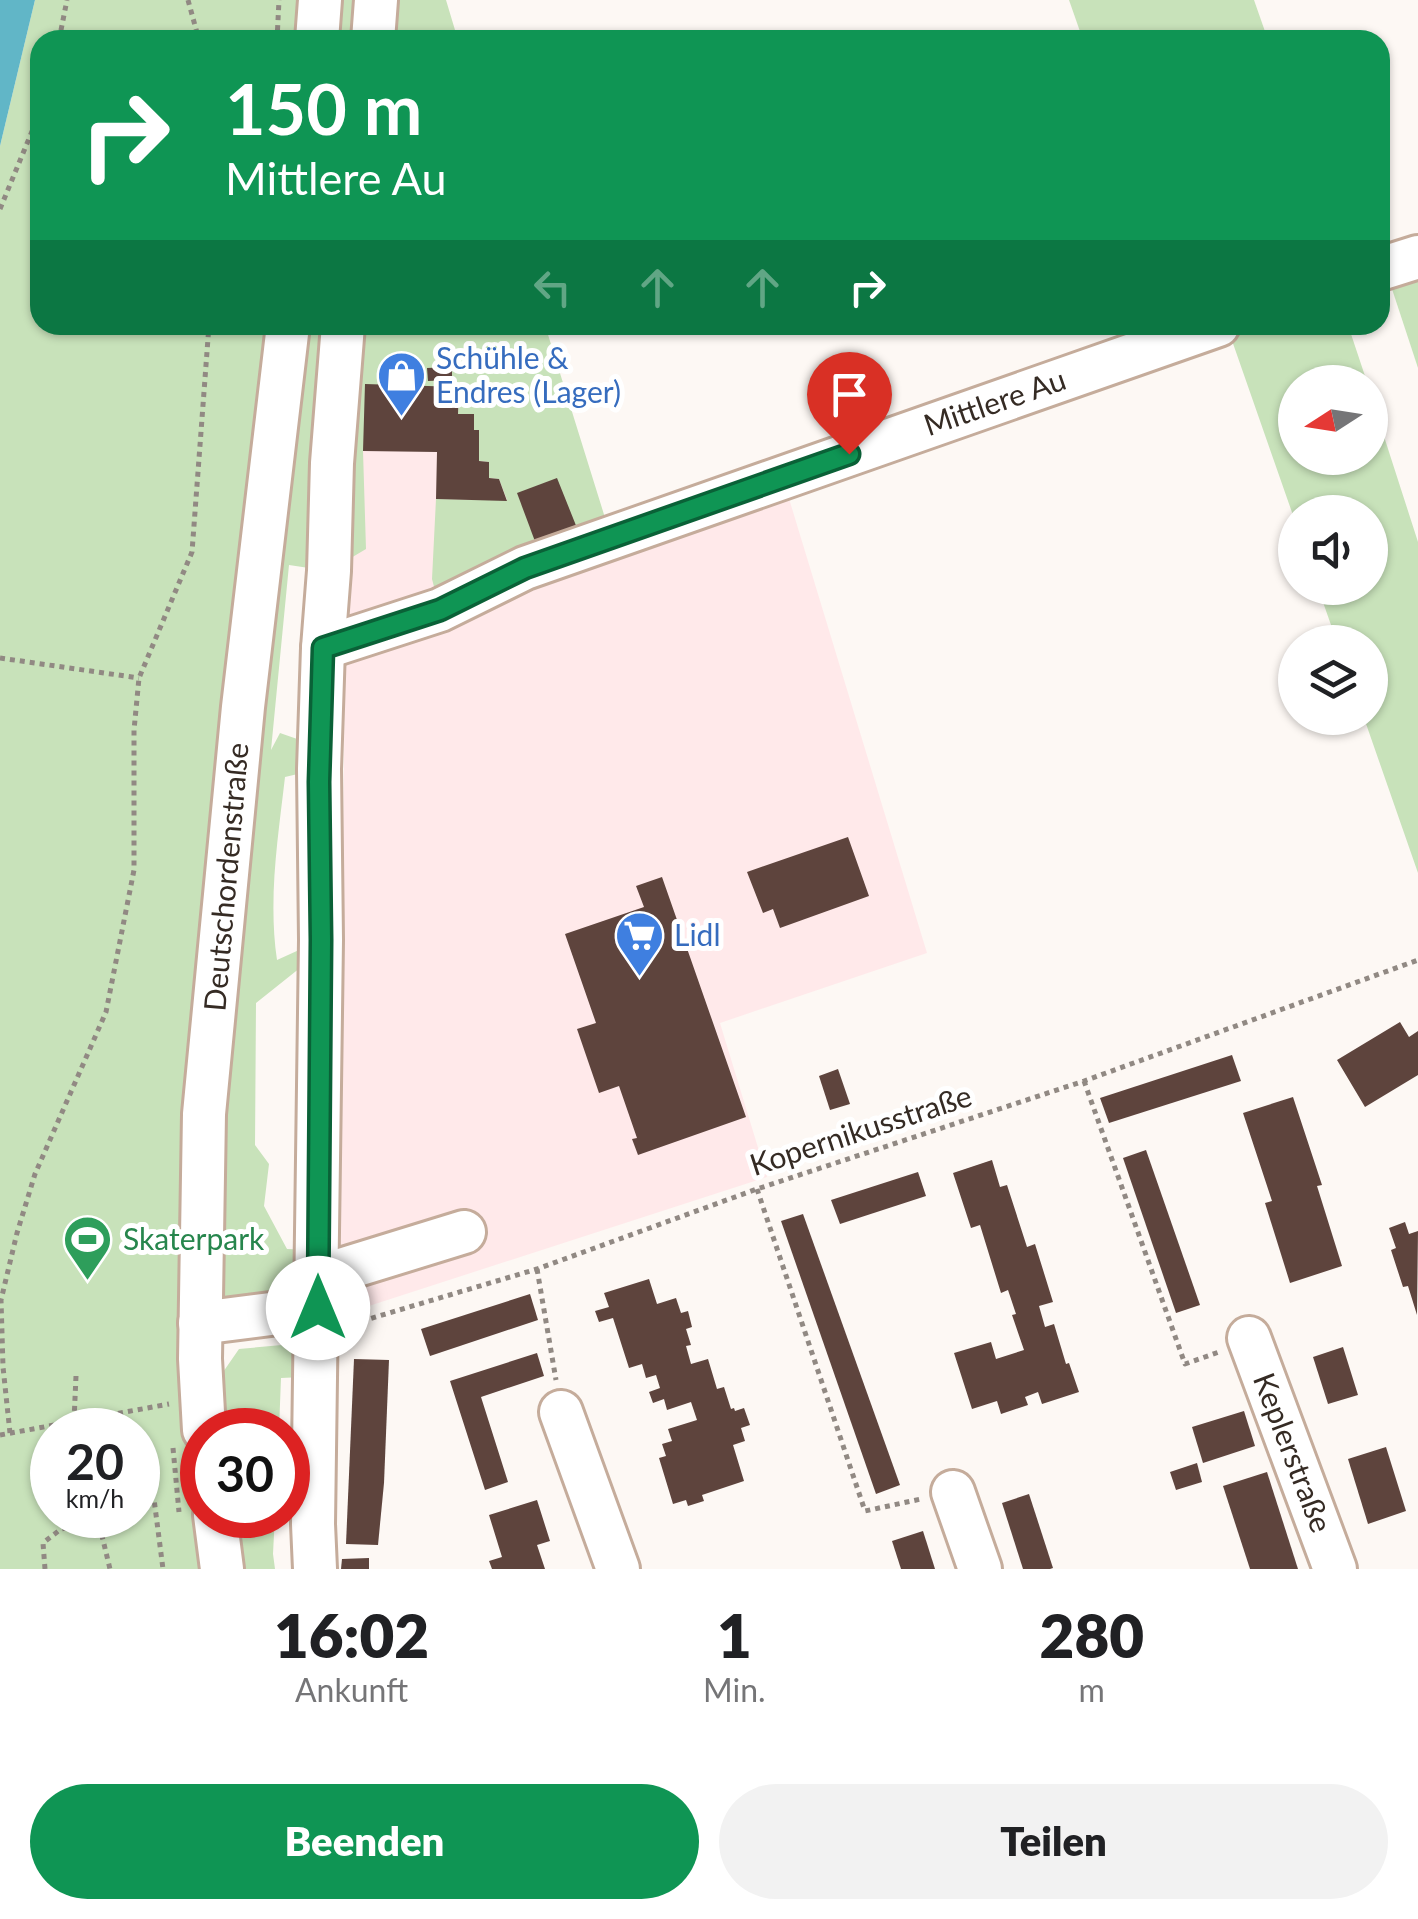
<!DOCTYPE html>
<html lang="de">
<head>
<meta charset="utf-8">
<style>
  body { margin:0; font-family:Lato,sans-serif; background:#f2f2f2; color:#202124; height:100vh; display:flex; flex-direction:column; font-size:38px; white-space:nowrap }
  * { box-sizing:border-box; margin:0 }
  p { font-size:32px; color:#757577 }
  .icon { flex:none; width:55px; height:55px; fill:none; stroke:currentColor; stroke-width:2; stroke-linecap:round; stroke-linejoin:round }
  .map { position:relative; height:1569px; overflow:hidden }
  .drawer { display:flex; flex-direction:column; background:#fff; flex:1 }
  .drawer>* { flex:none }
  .guide { position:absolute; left:30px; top:30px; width:1360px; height:305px; border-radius:30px; box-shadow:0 2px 8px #0004; background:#0f9554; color:#fff; overflow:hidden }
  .needle { width:65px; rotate:258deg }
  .buttons { position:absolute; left:1278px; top:365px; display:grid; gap:20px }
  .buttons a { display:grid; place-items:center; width:110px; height:110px; border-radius:50%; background:#fff; box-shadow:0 2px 8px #0004; font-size:50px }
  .speed { position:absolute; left:30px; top:1408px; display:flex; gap:20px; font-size:50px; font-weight:700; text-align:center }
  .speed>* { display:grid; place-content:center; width:130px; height:130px; border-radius:50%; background:#fff; box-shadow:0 2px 8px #0004; line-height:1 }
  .speed small { font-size:25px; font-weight:400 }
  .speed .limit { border:15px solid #d22; background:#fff; color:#111 }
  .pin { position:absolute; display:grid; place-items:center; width:85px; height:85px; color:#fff; margin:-102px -42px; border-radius:50% 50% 50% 0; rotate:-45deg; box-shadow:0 0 10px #0007 }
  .pin .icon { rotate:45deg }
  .me { position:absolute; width:110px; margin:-55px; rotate:0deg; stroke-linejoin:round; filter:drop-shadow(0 0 8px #0008) }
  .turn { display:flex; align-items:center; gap:35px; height:210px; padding:0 30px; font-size:45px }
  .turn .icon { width:130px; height:130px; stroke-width:2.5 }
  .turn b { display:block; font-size:70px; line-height:85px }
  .lanes { display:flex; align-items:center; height:95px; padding:0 30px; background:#0003; justify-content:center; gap:50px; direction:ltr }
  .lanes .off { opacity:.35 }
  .eta { display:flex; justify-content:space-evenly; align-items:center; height:170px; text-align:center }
  .eta b { font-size:60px; font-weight:800; line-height:70px }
  .button { display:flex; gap:20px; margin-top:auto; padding:20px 30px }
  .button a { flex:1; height:115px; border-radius:60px; background:#0f9554; color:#fff; font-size:40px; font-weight:800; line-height:115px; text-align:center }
  .button a+a { background:#f2f2f2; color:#202124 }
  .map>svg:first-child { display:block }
</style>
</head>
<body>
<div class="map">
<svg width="1418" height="1569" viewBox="0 0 1418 1569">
  <rect width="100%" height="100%" fill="#fdf8f4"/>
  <path fill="#ffe9ea" d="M364 325H448L531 551 787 492 927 953 720 1023 767 1177 338 1316 346 572Z"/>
  <g fill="#c8e2ba" fill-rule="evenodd">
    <path d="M35 0H446L458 40H40V325H545L611 537 440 610 432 579 436 499 507 500 499 479 489 478V462L479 461V431L474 430V414H458L459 387 363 451 366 549 329 571 289 565 271 750 280 733 320 747 319 769 285 777C278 838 268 899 277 960L321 940 320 952 256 1003 255 1145 269 1164 264 1206 287 1249 318 1250V1308L200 1323 202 1515 222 1569H0V146ZM52 1430H138V1515H52Z"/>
    <path d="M1069 0H1254L1268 40H1083Z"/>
    <path d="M1418 281V368L1392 289Z"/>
    <path d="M1251 325H1348L1367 382H1295V458H1370V393L1418 542V873L1364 718H1370V642H1337L1318 588H1370V512H1295V521L1229 332Z"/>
    <path d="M293 1344 303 1377 281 1378 279 1430H225L221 1375 239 1349Z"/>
    <path d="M233 1515H275L273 1554 275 1569H242Z"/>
  </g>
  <path fill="#61b6c7" d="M0 0H35L0 146Z"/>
  <g fill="#5e443d">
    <path d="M452 367V380L428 381 427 368Z"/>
    <path d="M365 384 459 387 458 414H474V430H479V461L489 462V478L499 479 507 501 436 499 437 452 363 451Z"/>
    <path d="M557 478 577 528 536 544 517 493Z"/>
    <path d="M848 837 869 896 780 928 773 909 763 913 747 872Z"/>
    <path d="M662 877 746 1117 638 1155 632 1139 637 1138 619 1086 599 1093 577 1029 596 1023 565 934 644 907 636 886Z"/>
    <path d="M1400 1022 1409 1037 1418 1031V1075L1365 1107 1337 1060Z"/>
    <path d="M1232 1055 1241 1081 1109 1123 1100 1098Z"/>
    <path d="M838 1069 850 1104 830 1110 819 1076Z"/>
    <path d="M1293 1097 1322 1185 1317 1186 1342 1266 1290 1283 1265 1203 1272 1201 1243 1113Z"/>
    <path d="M1146 1150 1200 1305 1176 1313 1123 1158Z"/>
    <path d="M992 1160 1000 1187 1007 1185 1027 1247 1035 1244 1053 1302 1039 1306 1045 1327 1054 1324 1066 1364 1069 1363 1079 1392 1042 1404 1038 1392 1025 1397 1028 1405 1001 1414 997 1401 972 1409 954 1353 991 1342 996 1359 1024 1350 1012 1315 1016 1314 1008 1290 1001 1293 980 1225 971 1228 953 1173Z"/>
    <path d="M918 1172 926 1196 840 1224 831 1200Z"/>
    <path d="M803 1214 900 1485 876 1494 781 1221Z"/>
    <path d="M1405 1222 1409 1234 1418 1231 1417 1315 1408 1286 1403 1287 1391 1250 1396 1248 1389 1228Z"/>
    <path d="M649 1279 657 1304 676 1298 681 1313 688 1311 692 1327 686 1329 691 1345 686 1346 691 1364 708 1359 717 1389 724 1387 731 1409 734 1408 735 1411 744 1408 750 1425 741 1428 745 1441 733 1445 744 1481 702 1495 704 1501 688 1506 686 1500 673 1504 659 1458 666 1456 662 1444 672 1441 668 1429 697 1420 691 1402 667 1410 664 1399 653 1403 649 1392 660 1388 656 1375 646 1378 642 1364 629 1368 613 1318 599 1322 595 1311 609 1307 604 1293Z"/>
    <path d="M530 1294 538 1320 430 1356 421 1329Z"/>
    <path d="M1343 1347 1358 1395 1328 1404 1313 1357Z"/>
    <path d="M537 1353 544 1376 481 1397 508 1482 485 1490 450 1381Z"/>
    <path d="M354 1359 389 1360 384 1483 378 1545 346 1544Z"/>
    <path d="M1244 1411 1255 1446 1203 1463 1192 1427Z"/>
    <path d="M1386 1447 1406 1511 1368 1524 1348 1459Z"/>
    <path d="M1197 1463 1202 1482 1176 1490 1170 1472Z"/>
    <path d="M1267 1472 1298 1569H1250L1223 1486Z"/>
    <path d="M1029 1494 1053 1568 1050 1569H1023L1002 1503Z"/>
    <path d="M537 1500 550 1541 537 1545 545 1569H492L489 1561 502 1557 489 1515Z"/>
    <path d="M923 1531 935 1569H901L892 1541Z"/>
    <path d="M369 1558V1569H341L342 1559Z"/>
  </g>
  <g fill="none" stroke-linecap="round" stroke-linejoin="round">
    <defs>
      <g id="minor">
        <path d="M317 40 320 0"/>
        <path d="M373 40 376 0"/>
        <path d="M1380 269 1418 257"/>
        <path d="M323 648 440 610 525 568 1218 325"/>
        <path d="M318 1277 464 1232"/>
        <path d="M200 1323 318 1308"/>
        <path d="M1249 1338 1335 1569"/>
        <path d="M561 1412 618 1569"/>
        <path d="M204 1430 200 1359 204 1114 243 707 288 325"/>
        <path d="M953 1492 980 1569"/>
        <path d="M215 1515 222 1569"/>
        <path d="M315 1569 313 1524 321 940 319 769 323 648 329 571 332 463 343 325"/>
      </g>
    </defs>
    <use href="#minor" stroke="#c5ac9b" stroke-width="48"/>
    <g stroke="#918983" stroke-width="5" stroke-dasharray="5 5" stroke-linecap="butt">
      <path d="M188 0 199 40"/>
      <path d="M59 40 67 0"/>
      <path d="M277 40 279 0"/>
      <path d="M0 209 40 112"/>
      <path d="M0 658 139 678"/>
      <path d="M1084 1081 1185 1364 1219 1352"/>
      <path d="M757 1189 865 1511 921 1499"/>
      <path d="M537 1269 556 1380"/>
      <path d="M352 1324 537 1269 757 1189 1084 1081 1418 960"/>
      <path d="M76 1376 74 1421 76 1430"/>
      <path d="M10 1433 3 1367 1 1300 17 1233 35 1174 106 1012 134 870V730L139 678 192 552 209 325"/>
      <path d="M0 1435 169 1404"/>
      <path d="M173 1448 179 1512"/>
      <path d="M138 1495 154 1499 163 1569"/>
      <path d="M97 1515 110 1569"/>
      <path d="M45 1569 43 1543 61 1529 98 1520"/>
    </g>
    <use href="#minor" stroke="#fff" stroke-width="42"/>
  </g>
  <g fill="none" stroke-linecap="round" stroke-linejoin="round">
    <defs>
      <path id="route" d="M318 1308 321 940 319 782 323 648 440 610 525 568 849 454"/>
    </defs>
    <use href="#route" stroke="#0a6137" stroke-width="25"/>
    <use href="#route" stroke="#0f9554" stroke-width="18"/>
  </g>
  <defs>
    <symbol id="shop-pin" viewBox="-11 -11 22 30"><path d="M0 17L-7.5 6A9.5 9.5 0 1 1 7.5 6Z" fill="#3f7fe0" stroke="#fff"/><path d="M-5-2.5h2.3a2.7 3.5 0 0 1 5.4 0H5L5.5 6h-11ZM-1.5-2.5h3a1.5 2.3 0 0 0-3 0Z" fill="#fff"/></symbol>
    <symbol id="supermarket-pin" viewBox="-11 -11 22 30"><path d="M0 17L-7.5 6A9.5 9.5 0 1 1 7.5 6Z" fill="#3f7fe0" stroke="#fff"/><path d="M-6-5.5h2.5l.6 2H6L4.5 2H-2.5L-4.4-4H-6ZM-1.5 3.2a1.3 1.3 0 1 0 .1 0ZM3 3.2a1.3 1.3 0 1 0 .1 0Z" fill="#fff"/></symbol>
    <symbol id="stadium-pin" viewBox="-11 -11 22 30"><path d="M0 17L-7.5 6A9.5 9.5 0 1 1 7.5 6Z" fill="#2e9e5b" stroke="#fff"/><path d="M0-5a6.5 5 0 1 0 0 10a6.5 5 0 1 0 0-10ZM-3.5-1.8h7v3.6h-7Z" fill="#fff"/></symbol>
  </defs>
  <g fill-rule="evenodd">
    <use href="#shop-pin" x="374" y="348" width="55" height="75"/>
    <use href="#supermarket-pin" x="612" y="908" width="55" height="75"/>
    <use href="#stadium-pin" x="60" y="1212" width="55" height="75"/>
  </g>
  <g text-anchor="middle" stroke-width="10" stroke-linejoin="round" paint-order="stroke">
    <g font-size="30" fill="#366cbe" stroke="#fff" text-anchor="start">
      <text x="436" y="369">Schühle &amp;<tspan x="436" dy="34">Endres (Lager)</tspan></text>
      <text x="674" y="946">Lidl</text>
    </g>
    <g font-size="30" fill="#352b24" stroke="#fff">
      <text transform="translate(995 403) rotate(-19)" y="10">Mittlere Au</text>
      <text transform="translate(227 877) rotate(-85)" y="10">Deutschordenstraße</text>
      <text transform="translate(861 1131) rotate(-18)" y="10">Kopernikusstraße</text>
      <text transform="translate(1292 1453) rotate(69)" y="10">Keplerstraße</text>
    </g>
    <g font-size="30" fill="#27864d" stroke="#fff" text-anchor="start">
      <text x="123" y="1250">Skaterpark</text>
    </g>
  </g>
</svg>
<div class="buttons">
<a><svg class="needle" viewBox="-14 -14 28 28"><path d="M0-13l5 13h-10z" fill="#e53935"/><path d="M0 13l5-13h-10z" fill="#757577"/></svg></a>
<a><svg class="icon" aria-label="sound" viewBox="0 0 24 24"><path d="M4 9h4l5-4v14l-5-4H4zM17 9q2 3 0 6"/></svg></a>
<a><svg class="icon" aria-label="layers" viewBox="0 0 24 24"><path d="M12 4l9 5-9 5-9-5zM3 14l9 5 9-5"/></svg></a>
</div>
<div class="speed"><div>20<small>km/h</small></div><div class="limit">30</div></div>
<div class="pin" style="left:849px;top:454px;background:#d93025"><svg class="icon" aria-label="arrive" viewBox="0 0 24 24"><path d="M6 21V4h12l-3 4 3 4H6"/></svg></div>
<svg class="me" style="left:318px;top:1308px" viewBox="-20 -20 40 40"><circle r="19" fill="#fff"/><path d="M0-13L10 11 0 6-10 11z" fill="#0f9554"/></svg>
<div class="guide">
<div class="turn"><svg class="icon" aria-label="right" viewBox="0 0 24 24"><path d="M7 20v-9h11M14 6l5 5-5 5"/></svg><div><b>150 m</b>Mittlere Au</div></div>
<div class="lanes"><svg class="icon off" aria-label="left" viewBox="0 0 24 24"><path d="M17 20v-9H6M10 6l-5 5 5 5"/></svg><svg class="icon off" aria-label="ahead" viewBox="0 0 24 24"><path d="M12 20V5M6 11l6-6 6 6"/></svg><svg class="icon off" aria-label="ahead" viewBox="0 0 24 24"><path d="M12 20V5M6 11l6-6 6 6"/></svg><svg class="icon" aria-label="right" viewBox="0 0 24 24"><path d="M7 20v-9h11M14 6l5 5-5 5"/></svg></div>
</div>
</div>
<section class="drawer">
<div class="eta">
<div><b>16:02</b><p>Ankunft</p></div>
<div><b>1</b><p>Min.</p></div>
<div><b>280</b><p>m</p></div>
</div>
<div class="button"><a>Beenden</a><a>Teilen</a></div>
</section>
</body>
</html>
